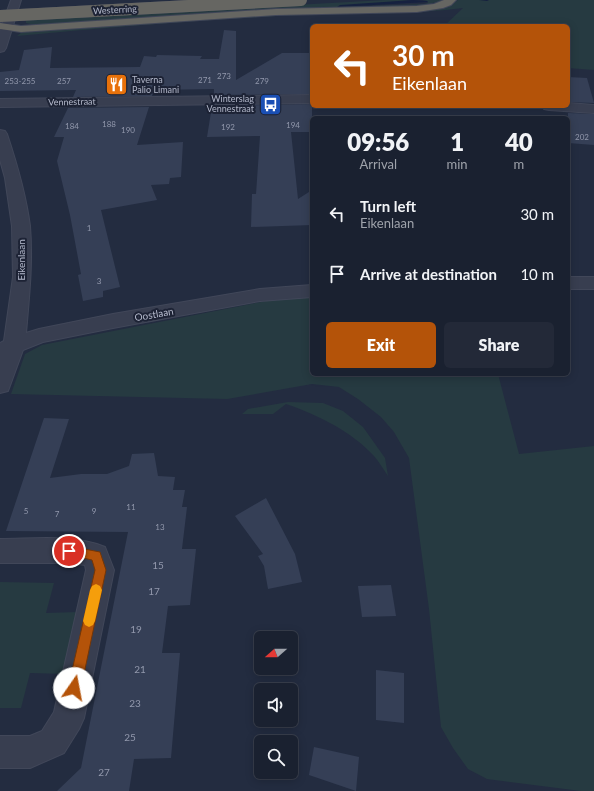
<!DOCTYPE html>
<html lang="en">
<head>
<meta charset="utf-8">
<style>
  body { margin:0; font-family:Lato,sans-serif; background:#232938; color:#f1f3f6; height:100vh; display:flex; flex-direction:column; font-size:15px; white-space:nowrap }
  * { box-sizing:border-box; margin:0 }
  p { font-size:13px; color:#9fa3ab }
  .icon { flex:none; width:22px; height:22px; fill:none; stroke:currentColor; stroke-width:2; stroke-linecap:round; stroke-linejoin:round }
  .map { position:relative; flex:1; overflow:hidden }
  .drawer { position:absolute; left:310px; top:116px; width:260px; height:260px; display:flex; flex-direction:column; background:#1a2130; border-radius:6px; box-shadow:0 2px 10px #0003,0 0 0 1px #383e4c }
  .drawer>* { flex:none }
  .hud { position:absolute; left:310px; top:24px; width:260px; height:84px; border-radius:6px; box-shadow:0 2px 10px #0003,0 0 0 1px #383e4c; background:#b45309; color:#fff; overflow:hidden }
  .needle { width:26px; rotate:249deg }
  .buttons { position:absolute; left:254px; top:631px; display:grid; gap:8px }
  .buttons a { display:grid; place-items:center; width:44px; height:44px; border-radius:6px; background:#1a2130; box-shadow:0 2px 10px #0003,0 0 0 1px #383e4c; font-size:20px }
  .pin { position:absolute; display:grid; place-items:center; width:34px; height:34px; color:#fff; margin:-17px; border:2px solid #fff; border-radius:50%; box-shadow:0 1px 4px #0007 }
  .me { position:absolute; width:44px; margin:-22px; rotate:12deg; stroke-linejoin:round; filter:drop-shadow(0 0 3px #0008) }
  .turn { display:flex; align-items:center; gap:14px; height:84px; padding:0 16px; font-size:18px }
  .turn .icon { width:52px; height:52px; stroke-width:2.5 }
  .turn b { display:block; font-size:28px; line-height:34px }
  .eta { display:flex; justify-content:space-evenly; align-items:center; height:68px; text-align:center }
  .eta b { font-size:24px; font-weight:800; line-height:28px }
  .primary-button { display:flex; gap:8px; margin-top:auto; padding:8px 16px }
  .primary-button a { flex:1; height:46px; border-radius:6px; background:#b45309; color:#fff; font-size:16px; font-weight:800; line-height:46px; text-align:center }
  .primary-button a+a { background:#232938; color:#f1f3f6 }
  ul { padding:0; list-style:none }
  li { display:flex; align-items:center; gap:12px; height:60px; padding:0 16px }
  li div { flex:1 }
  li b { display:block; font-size:15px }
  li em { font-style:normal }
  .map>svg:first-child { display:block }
</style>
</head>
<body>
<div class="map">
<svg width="594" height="791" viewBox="0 0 594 791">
  <rect width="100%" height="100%" fill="#232c40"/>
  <g fill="#263a41">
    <path d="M385 0H413L338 7 423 4 428 3 427 1 422 0H444L426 5 409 7 271 11 34 25 26 23V20Z"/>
    <path d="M458 0H594V70L568 68V26H444L463 8C409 15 356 13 302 15 207 19 112 27 17 36L22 32 35 30 451 4Z"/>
    <path d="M312 297V374H498L519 454 594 446V791H581L487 779 468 769 453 748 441 727 429 609 409 458 394 432 381 417 358 399 339 387 312 384 227 399 11 394 25 354 42 345 266 301Z"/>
    <path d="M288 402 323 403 343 411 363 427 385 458 388 476C384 470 379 462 374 456 351 431 318 415 286 404L273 414H242L248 409Z"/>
    <path d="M0 582 54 583 46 613 78 612 65 674 30 673 21 708H0Z"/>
  </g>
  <path fill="#16213f" d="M413 0 427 1 428 2 337 7 340 5Z"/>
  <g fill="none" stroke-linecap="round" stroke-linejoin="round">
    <path fill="#16213f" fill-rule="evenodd" d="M479 0H489L487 1Z"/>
  </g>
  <g fill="#353f56">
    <path d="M224 30 236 31V80L282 53H312V94L214 95V89L154 90 152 96 73 97 76 90 0 91V72L19 70 24 50 52 47 50 68 140 67 144 56 156 57 157 55 202 56 200 59H219Z"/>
    <path d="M568 77 587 78 594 103 568 102Z"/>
    <path d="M312 104V132H291L298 199 312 190V225L251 227 252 194H256L260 136 207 137 212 106Z"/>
    <path d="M149 107 137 145 183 142 181 177 170 178 169 184 151 185 157 200 101 210 120 287 103 291V297L83 301 78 275 81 274 70 215 57 161 64 137H54L68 108Z"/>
    <path d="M568 113 594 114V145L568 143Z"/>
    <path d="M44 418 69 419 50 478 81 474H107L129 466 132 454 154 453 158 476 175 477 173 490H185L182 507H187L182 549H196L190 605 168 606 162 653H180L171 758 134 759 129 791H57L81 768 128 532 6 531Z"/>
    <path d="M266 498 295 554 302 582 268 589 264 566 258 556 263 554 235 516Z"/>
    <path d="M391 585 396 616 362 617 358 586Z"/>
    <path d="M376 670 404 673V723L376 720Z"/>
    <path d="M314 747 359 757 356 791 309 775Z"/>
  </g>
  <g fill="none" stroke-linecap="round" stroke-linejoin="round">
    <defs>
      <g id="minor">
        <path d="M11 0H21L6 48 4 51 0 52V31Z"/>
        <path d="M312 95V103L0 107V99Z"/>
        <path d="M568 103 594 105V113L549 110 544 109 542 106H568Z"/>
        <path d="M0 130 5 131 7 134C17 164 26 195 30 226 33 262 29 298 26 333L39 329 113 314 260 289 312 285V297L260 301 113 328 43 342 23 350 8 391 0 393V343L4 341 13 277 12 226 5 178 0 160Z"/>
        <rect x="568" y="277" width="26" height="12"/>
        <path d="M0 539C34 539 73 534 105 547L114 570 84 718 79 729 64 753 30 768H0V736H30L42 731 54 712 86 570 85 565 69 563H0Z"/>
      </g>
      <path id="trunk" d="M444 0H456L451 5 443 8 417 12 276 15 21 32 0 29V23L21 26 276 9 417 6 434 4Z"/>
    </defs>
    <use href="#minor" stroke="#414759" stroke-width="2"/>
    <use href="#trunk" stroke="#404658" stroke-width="2"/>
    <use href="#minor" fill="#383e50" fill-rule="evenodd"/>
    <use href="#trunk" fill="#666662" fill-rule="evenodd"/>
    <defs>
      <path id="trunk-bridge" d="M0 16 301 0"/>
    </defs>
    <use href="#trunk-bridge" stroke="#404658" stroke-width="12" stroke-linecap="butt"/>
    <use href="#trunk-bridge" stroke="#666662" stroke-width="12"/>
  </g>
  <path fill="#b45309" stroke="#753606" d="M69 546 100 552 106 570 81 688 79 693 74 694 70 693 68 688 95 570 92 560 65 554 64 551 65 547Z"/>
  <path fill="#f59e0b" d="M96 584 100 586 102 590 95 621 93 625 89 627 85 625 83 621 90 590 92 586Z"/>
  <defs>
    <symbol id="restaurant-square" viewBox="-11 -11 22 22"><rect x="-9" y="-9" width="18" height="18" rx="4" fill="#e8710a" stroke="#1d2335"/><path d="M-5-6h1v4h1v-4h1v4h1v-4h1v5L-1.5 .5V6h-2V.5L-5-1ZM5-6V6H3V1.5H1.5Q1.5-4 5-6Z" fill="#fff"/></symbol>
    <symbol id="bus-square" viewBox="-11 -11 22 22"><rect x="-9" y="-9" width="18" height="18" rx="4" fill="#1a4fb4" stroke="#1d2335"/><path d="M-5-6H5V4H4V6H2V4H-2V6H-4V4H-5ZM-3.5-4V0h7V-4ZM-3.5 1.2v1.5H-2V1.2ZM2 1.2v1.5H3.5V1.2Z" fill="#fff"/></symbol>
  </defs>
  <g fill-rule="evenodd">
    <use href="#restaurant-square" x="104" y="72" width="25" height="25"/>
    <use href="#bus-square" x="258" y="92" width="25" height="25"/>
  </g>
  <g text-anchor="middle" stroke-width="4" stroke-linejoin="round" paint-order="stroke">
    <g font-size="8" fill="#9298ac">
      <text x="224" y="79">273</text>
      <text x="205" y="83">271</text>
      <text x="20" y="84">253-255</text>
      <text x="64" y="84">257</text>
      <text x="262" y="84">279</text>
      <text x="109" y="127">188</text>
      <text x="293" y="128">194</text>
      <text x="72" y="129">184</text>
      <text x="228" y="130">192</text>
      <text x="128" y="133">190</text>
      <text x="582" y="140">202</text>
      <text x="89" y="231">1</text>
      <text x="99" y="284">3</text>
      <text x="131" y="510">11</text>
      <text x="26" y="514">5</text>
      <text x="94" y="514">9</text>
      <text x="57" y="517">7</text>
      <text x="160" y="530">13</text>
    </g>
    <g font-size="9" fill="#b4b9cb" stroke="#1d2335">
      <text transform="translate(115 10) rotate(-3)" y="3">Westerring</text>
      <text transform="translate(72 102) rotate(-1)" y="3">Vennestraat</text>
    </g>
    <g font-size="9" fill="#b4b9cb" stroke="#1d2335" text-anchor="start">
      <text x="132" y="83">Taverna<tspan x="132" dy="10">Palio Limani</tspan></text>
      <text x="254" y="102" text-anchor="end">Winterslag<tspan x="254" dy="10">Vennestraat</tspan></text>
    </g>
    <g font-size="10" fill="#b4b9cb" stroke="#1d2335">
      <text transform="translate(21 260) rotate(-90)" y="4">Eikenlaan</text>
      <text transform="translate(154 314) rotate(-10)" y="4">Oostlaan</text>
    </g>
    <g font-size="10" fill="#9298ac">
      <text x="158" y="569">15</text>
      <text x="154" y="595">17</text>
      <text x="136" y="633">19</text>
      <text x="140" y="673">21</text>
      <text x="135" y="707">23</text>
      <text x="130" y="741">25</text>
      <text x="104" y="776">27</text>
    </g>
  </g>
</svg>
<div class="buttons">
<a><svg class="needle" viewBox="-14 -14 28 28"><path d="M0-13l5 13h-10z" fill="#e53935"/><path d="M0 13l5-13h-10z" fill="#9fa3ab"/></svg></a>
<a><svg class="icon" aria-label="sound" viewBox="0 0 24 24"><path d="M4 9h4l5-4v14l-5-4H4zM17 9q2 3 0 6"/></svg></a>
<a><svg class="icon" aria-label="search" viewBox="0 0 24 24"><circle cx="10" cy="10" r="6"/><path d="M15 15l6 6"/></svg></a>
</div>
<div class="pin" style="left:69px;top:551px;background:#d93025"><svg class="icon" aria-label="arrive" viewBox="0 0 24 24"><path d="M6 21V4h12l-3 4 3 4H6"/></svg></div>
<svg class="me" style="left:74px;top:688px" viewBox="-20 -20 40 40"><circle r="19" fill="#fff"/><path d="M0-13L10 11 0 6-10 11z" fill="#b45309"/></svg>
<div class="hud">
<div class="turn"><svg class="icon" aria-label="left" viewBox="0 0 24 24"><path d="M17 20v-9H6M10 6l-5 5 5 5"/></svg><div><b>30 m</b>Eikenlaan</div></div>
</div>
<section class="drawer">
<div class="eta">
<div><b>09:56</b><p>Arrival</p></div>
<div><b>1</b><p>min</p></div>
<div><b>40</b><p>m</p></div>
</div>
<ul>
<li><svg class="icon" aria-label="left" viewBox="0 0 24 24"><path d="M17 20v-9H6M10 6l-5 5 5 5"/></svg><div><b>Turn left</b><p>Eikenlaan</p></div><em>30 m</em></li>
<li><svg class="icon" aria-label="arrive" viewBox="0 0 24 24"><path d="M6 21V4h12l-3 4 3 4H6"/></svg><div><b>Arrive at destination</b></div><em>10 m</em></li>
</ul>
<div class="primary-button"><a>Exit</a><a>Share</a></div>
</section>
</div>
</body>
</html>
